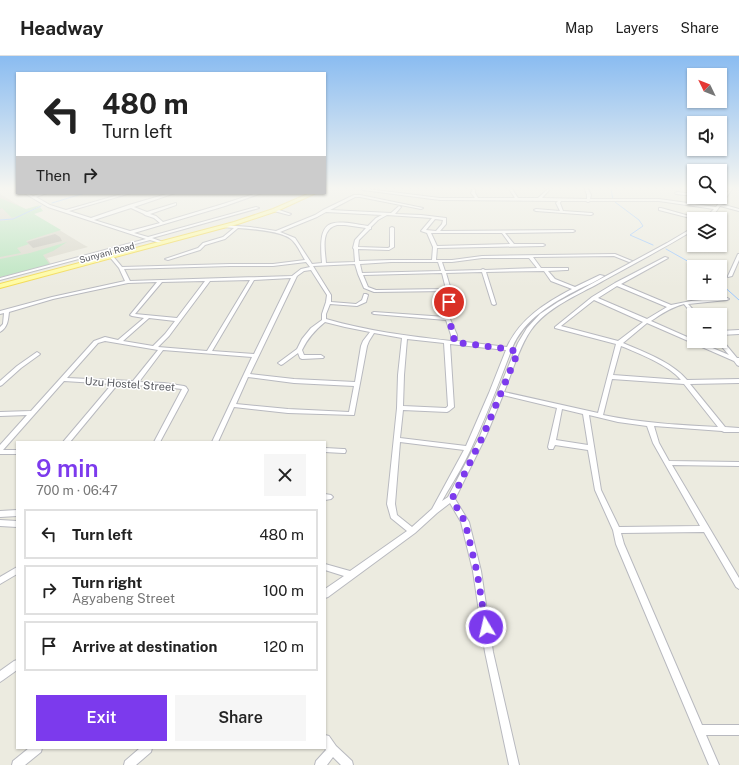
<!DOCTYPE html>
<html lang="en">
<head>
<meta charset="utf-8">
<style>
  body { margin:0; font-family:"Public Sans",sans-serif; background:#f6f6f6; color:#222; height:100vh; display:flex; flex-direction:column; font-size:15px; white-space:nowrap }
  * { box-sizing:border-box; margin:0 }
  p { font-size:13px; color:#767676 }
  .icon { flex:none; width:22px; height:22px; fill:none; stroke:currentColor; stroke-width:2; stroke-linecap:round; stroke-linejoin:round }
  .map { position:relative; flex:1; overflow:hidden }
  .details { position:absolute; left:16px; top:385px; width:310px; height:308px; display:flex; flex-direction:column; background:#fff; border-radius:0px; box-shadow:0 1px 3px #0004 }
  .details>* { flex:none }
  .hud { position:absolute; left:16px; top:16px; width:310px; height:122px; border-radius:0px; box-shadow:0 1px 3px #0004; background:#fff; color:#222; overflow:hidden }
  .needle { width:26px; rotate:313deg }
  .tools { position:absolute; left:687px; top:12px; display:grid; gap:8px }
  .tools a { display:grid; place-items:center; width:40px; height:40px; border-radius:0px; background:#fff; box-shadow:0 1px 3px #0004; font-size:20px }
  .pin { position:absolute; display:grid; place-items:center; width:34px; height:34px; color:#fff; margin:-17px; border:2px solid #fff; border-radius:50%; box-shadow:0 1px 4px #0007 }
  .me { position:absolute; width:44px; margin:-22px; rotate:351deg; stroke-linejoin:round; filter:drop-shadow(0 0 3px #0008) }
  .turn { display:flex; align-items:center; gap:14px; height:84px; padding:0 20px; font-size:18px }
  .turn .icon { width:52px; height:52px; stroke-width:2.5 }
  .turn b { display:block; font-size:28px; line-height:34px }
  .then { display:flex; align-items:center; height:38px; padding:0 20px; background:#0003; gap:8px; font-size:15px }
  .round { display:grid; place-items:center; flex:none; width:42px; height:42px; border-radius:0px; background:#f6f6f6 }
  .head { display:flex; align-items:center; justify-content:space-between; height:68px; padding:0 20px }
  h1 { font-size:24px; font-weight:600; line-height:30px; color:#7c3aed }
  .primary-button { display:flex; gap:8px; margin-top:auto; padding:8px 20px }
  .primary-button a { flex:1; height:46px; border-radius:0px; background:#7c3aed; color:#fff; font-size:16px; font-weight:600; line-height:46px; text-align:center }
  .primary-button a+a { background:#f6f6f6; color:#222 }
  ul { padding:0; list-style:none }
  li { display:flex; align-items:center; gap:12px; height:50px; margin:0 8px 6px; padding:0 12px; border:2px solid #e0e0e0; border-radius:0px }
  li div { flex:1 }
  li b { display:block; font-size:15px }
  li em { font-style:normal }
  header { display:flex; align-items:center; gap:24px; box-sizing:border-box; height:56px; padding:0 20px; background:#fff; border-bottom:1px solid #e0e0e0 }
  header strong { font-size:19px }
  nav { display:flex; gap:22px; margin-inline-start:auto; font-size:14px }
  .map>svg:first-child { display:block }
</style>
</head>
<body>
<header>
<strong>Headway</strong>
<nav><a>Map</a><a>Layers</a><a>Share</a></nav>
</header>
<div class="map">
<svg width="739" height="709" viewBox="0 0 739 709">
  <rect width="100%" height="100%" fill="#ecebe0"/>
  <path fill="#dcdace" d="M0 138 84 189 88 191 47 202 52 210 0 223Z"/>
  <g fill="#bbe5c0">
    <path d="M0 142 26 153 40 149C30 157 12 163 0 164L12 162 2 152 0 153Z"/>
    <path d="M40 151 43 155 34 158 61 174 26 185 29 188 17 192 21 197 0 201V165L11 164Z"/>
    <path d="M67 186 53 195 43 199 50 209 0 221V203L30 197Z"/>
  </g>
  <g fill="none" stroke-linecap="round" stroke-linejoin="round">
    <g stroke="#9dc8ff" stroke-width="1">
      <path d="M611 133 613 144"/>
      <path d="M615 146 639 164 643 170 630 179 653 189"/>
      <path d="M52 147 85 137"/>
      <path d="M0 164 13 163 41 150"/>
      <path d="M666 193 698 211"/>
      <path d="M720 227 739 244"/>
    </g>
  </g>
  <path fill="#c7c5bd" d="M55 178 60 181 62 185 33 192 27 186Z"/>
  <g fill="none" stroke-linecap="round" stroke-linejoin="round">
    <defs>
      <g id="minor">
        <path d="M361 133H367L440 142H475L471 137 473 133H475V137L478 142H515L509 133H512L518 142H538L548 133H550L542 142 587 143V139L585 133H588L591 139 590 143H659L716 151 721 144 706 142 704 141 723 142 730 133H732L726 142V144H725L721 148 739 153V155L720 150 715 157 708 163H704L714 153 659 145H590L588 146 586 145H561L560 147 563 155 592 157 593 158 591 159 536 155 534 154 536 153 560 155 556 147 558 145 440 144 363 134Z"/>
        <path d="M677 136 694 138V140L676 138 675 137Z"/>
        <path d="M24 137H28L33 140 42 137H47L36 141 50 149 66 154 125 137H131L69 155 91 162 129 149 170 137H175L134 151 147 156 176 147V149L150 158 156 160 163 166 223 148 257 137H262L225 150 134 177 148 181 256 151 259 152 152 182 163 186V188L150 184 0 224V222L146 183 48 151ZM131 152 144 158 145 159 154 162 160 167 130 175 94 164Z"/>
        <path d="M354 139H360L423 152 421 153 360 141H355L330 154 391 157 399 150 401 151 395 158 421 159 446 162V168L440 175 573 174 575 175 573 176 505 177 514 188H543L545 189 543 190 437 192 436 204H452L482 200 615 198 632 205 629 206 614 200 533 201 541 212H568V214H566L548 215 555 223 575 231 600 219 604 220C597 225 587 229 579 233 552 247 524 263 512 292L514 293 511 295C497 332 483 369 465 405 458 419 449 432 442 445L448 441 480 380 518 287 527 272 540 258 558 246 667 187 694 171V174C664 192 632 209 601 226 578 239 546 252 531 274 519 291 512 317 504 336L598 357 616 288 555 272V271L592 241 615 227 665 201 668 202 621 228 671 249 691 245 727 242 729 243 727 244 688 248 698 259 694 260 684 248C672 251 661 258 651 265L694 284V285H696L729 299 717 285H720V283L722 284 737 302H739V310L737 309 734 305 647 267 623 287C644 296 672 306 687 324L739 323V327L690 328 725 371 739 372V376H724L722 375 654 370 659 387 669 405 739 406V410L672 409 739 522V533L736 531 704 476 621 477 624 488 702 669H739V679H706L719 709H709L616 488 613 474 595 434 588 394 555 389 553 393H549L548 391 557 352 503 339 486 380 455 443 469 466 481 515 493 596 519 709H509L485 596 473 515 461 466 450 447 437 457 415 477 328 541 325 542V533L344 520 325 514V508L350 515 407 475 391 462 387 448 397 352 398 319 402 282 374 277 369 285 367 290 354 359 288 357 234 351 218 386H212L252 301 163 294 139 326 164 327 184 330 186 331 188 334 160 386H154L182 333 164 331 118 328 70 386H63L112 328 64 325 3 394H17V398H0V389L27 359 0 360V356L31 355 94 285 105 281 118 284 144 262 132 260 130 259 157 226 128 227 53 243 9 256C8 264 8 271 0 276V271L3 268 4 257 0 258V255L52 241 125 225 119 212 109 200 111 199H112L122 211 230 208H273L305 204C301 198 298 190 293 185 285 175 251 173 238 172L225 183 205 189 200 194 168 204 165 203 198 192 203 187 223 181 234 172 223 171V169L250 171 276 175 315 159 323 154ZM326 156 382 159 376 162 368 170C328 163 318 162 322 207L312 208 295 182 280 176 317 161ZM387 159 432 162 421 175 427 177 433 191 432 204H391L359 205 358 193 389 194 394 191V172L392 171 390 172V191L388 192 358 191 359 184 370 173H371V171L378 164ZM435 163 443 164 442 168 436 175 426 174ZM337 169H345L366 172 355 184 353 192 354 193 355 206 326 207C325 194 320 173 337 169ZM431 177H502L510 188 437 190ZM482 202H529L537 212 485 214 483 213 481 214 445 215 442 206H452ZM306 206 310 211 301 213 292 220 130 225 124 213 230 210H273ZM391 206H438L441 215 362 217 360 208ZM355 208 358 218 364 232 374 236 447 235 446 261 374 256 372 257 374 258 446 264 451 279V285C409 280 367 275 326 263V258L330 248 357 250 366 246 368 239 366 238H364L362 244 356 248 331 246V239L313 210ZM311 214 327 239 326 246 322 258V264L311 272 302 283 297 293 278 307 281 309 283 308 298 297 300 302 302 303 323 302 324 301 321 299H304L302 294C308 282 314 275 325 266L345 271 370 276 363 285 361 290 355 326 294 323 250 318 297 220 304 215ZM544 215 551 225 572 233C545 247 520 263 507 291L457 285V279L450 263 451 234 446 217 482 216 492 248 494 249 496 248 486 216ZM442 217 446 233 376 234 368 231 363 219ZM291 222 254 298 212 295 254 224ZM250 224 207 295 158 291 169 280 210 225ZM205 225 177 262 135 258 162 226ZM617 230 667 251 647 263 598 242ZM594 244 643 266 618 285 561 270ZM149 262 175 265 165 278 153 290 123 285ZM407 283 444 287 448 350 446 352 403 350 404 319ZM105 285 158 294 133 325 67 322 98 287ZM450 288 506 294 489 337 466 390 400 382 403 354 447 356 449 355 454 351ZM621 290C638 297 669 309 681 324L613 319ZM248 321 294 327 354 330 349 356 288 353 236 348ZM612 323 684 328 718 371C680 369 641 367 603 359ZM562 353 583 358 588 389 556 384ZM589 359 618 366 647 370 653 387 700 470 619 471 601 434ZM400 386 464 394 432 453 412 471 397 459 395 448Z"/>
        <path d="M659 152H661L700 163H694L659 154Z"/>
        <path d="M274 153H276L291 158 289 159 274 155Z"/>
        <path d="M738 198H739V204L732 220 728 221V220Z"/>
        <path d="M739 274V278L720 279V275Z"/>
        <path d="M37 296 40 298 39 299 21 312 2 329 0 330V325L17 310Z"/>
        <path d="M325 392 343 393H345L346 395 345 397H343L325 396Z"/>
        <path d="M325 438 331 439 333 441 331 443 325 444Z"/>
        <path d="M17 454V460L0 461V455Z"/>
        <path d="M0 464 17 465V471L0 470Z"/>
        <path d="M17 511V518L0 528V521Z"/>
        <path d="M17 604V614L3 624 0 626V615L14 605Z"/>
        <path d="M325 679 329 680 336 690 352 705 353 709H341L333 701 327 709H315L316 705 326 694 325 692Z"/>
        <path d="M29 692H42L41 696 25 709H12L13 705Z"/>
        <path d="M140 692H152L151 696 136 709H124L125 705Z"/>
      </g>
      <path id="major" d="M310 137H316L277 155 238 168 0 232V228L234 166 273 153Z"/>
    </defs>
    <use href="#minor" stroke="#b8b9bf" stroke-width="2"/>
    <use href="#major" stroke="#f3da52" stroke-width="2"/>
    <use href="#minor" fill="#fff" fill-rule="evenodd"/>
    <use href="#major" fill="#fffca2" fill-rule="evenodd"/>
  </g>
  <linearGradient id="sky" x2="0" y2="1"><stop stop-color="#8abcf1"/><stop offset="0.57" stop-color="#f6f6f1"/><stop offset="1" stop-color="#f6f6f1" stop-opacity="0"/></linearGradient>
  <rect width="739" height="232" fill="url(#sky)"/>
  <g fill="none" stroke-linecap="round" stroke-linejoin="round">
    <path stroke="#7c3aed" stroke-width="7" stroke-dasharray="0 12.6" d="M449 246 448 263 454 278V286L508 293 518 296 483 380 452 443 465 466 477 516 486 571"/>
  </g>
  <g text-anchor="middle" stroke-width="3" stroke-linejoin="round" paint-order="stroke">
    <g font-size="9" fill="#595b61" stroke="#fff">
      <text transform="translate(107 197) rotate(-15)" y="3">Sunyani Road</text>
    </g>
    <g font-size="11" fill="#595b61" stroke="#fff">
      <text transform="translate(130 328) rotate(4)" y="4">Uzu Hostel Street</text>
    </g>
  </g>
</svg>
<div class="tools">
<a><svg class="needle" viewBox="-14 -14 28 28"><path d="M0-13l5 13h-10z" fill="#e53935"/><path d="M0 13l5-13h-10z" fill="#767676"/></svg></a>
<a><svg class="icon" aria-label="sound" viewBox="0 0 24 24"><path d="M4 9h4l5-4v14l-5-4H4zM17 9q2 3 0 6"/></svg></a>
<a><svg class="icon" aria-label="search" viewBox="0 0 24 24"><circle cx="10" cy="10" r="6"/><path d="M15 15l6 6"/></svg></a>
<a><svg class="icon" aria-label="layers" viewBox="0 0 24 24"><path d="M12 4l9 5-9 5-9-5zM3 14l9 5 9-5"/></svg></a>
<a>+</a>
<a>−</a>
</div>
<div class="pin" style="left:449px;top:246px;background:#d93025"><svg class="icon" aria-label="arrive" viewBox="0 0 24 24"><path d="M6 21V4h12l-3 4 3 4H6"/></svg></div>
<svg class="me" style="left:486px;top:571px" viewBox="-20 -20 40 40"><circle r="17" fill="#7c3aed" stroke="#fff" stroke-width="3"/><path d="M0-11L8 9 0 5-8 9z" fill="#fff"/></svg>
<div class="hud">
<div class="turn"><svg class="icon" aria-label="left" viewBox="0 0 24 24"><path d="M17 20v-9H6M10 6l-5 5 5 5"/></svg><div><b>480 m</b>Turn left</div></div>
<div class="then">Then<svg class="icon" aria-label="right" viewBox="0 0 24 24"><path d="M7 20v-9h11M14 6l5 5-5 5"/></svg></div>
</div>
<section class="details">
<div class="head"><div><h1>9 min</h1><p>700 m · 06:47</p></div><a class="round"><svg class="icon" aria-label="close" viewBox="0 0 24 24"><path d="M6 6l12 12M18 6L6 18"/></svg></a></div>
<ul>
<li><svg class="icon" aria-label="left" viewBox="0 0 24 24"><path d="M17 20v-9H6M10 6l-5 5 5 5"/></svg><div><b>Turn left</b></div><em>480 m</em></li>
<li><svg class="icon" aria-label="right" viewBox="0 0 24 24"><path d="M7 20v-9h11M14 6l5 5-5 5"/></svg><div><b>Turn right</b><p>Agyabeng Street</p></div><em>100 m</em></li>
<li><svg class="icon" aria-label="arrive" viewBox="0 0 24 24"><path d="M6 21V4h12l-3 4 3 4H6"/></svg><div><b>Arrive at destination</b></div><em>120 m</em></li>
</ul>
<div class="primary-button"><a>Exit</a><a>Share</a></div>
</section>
</div>
</body>
</html>
